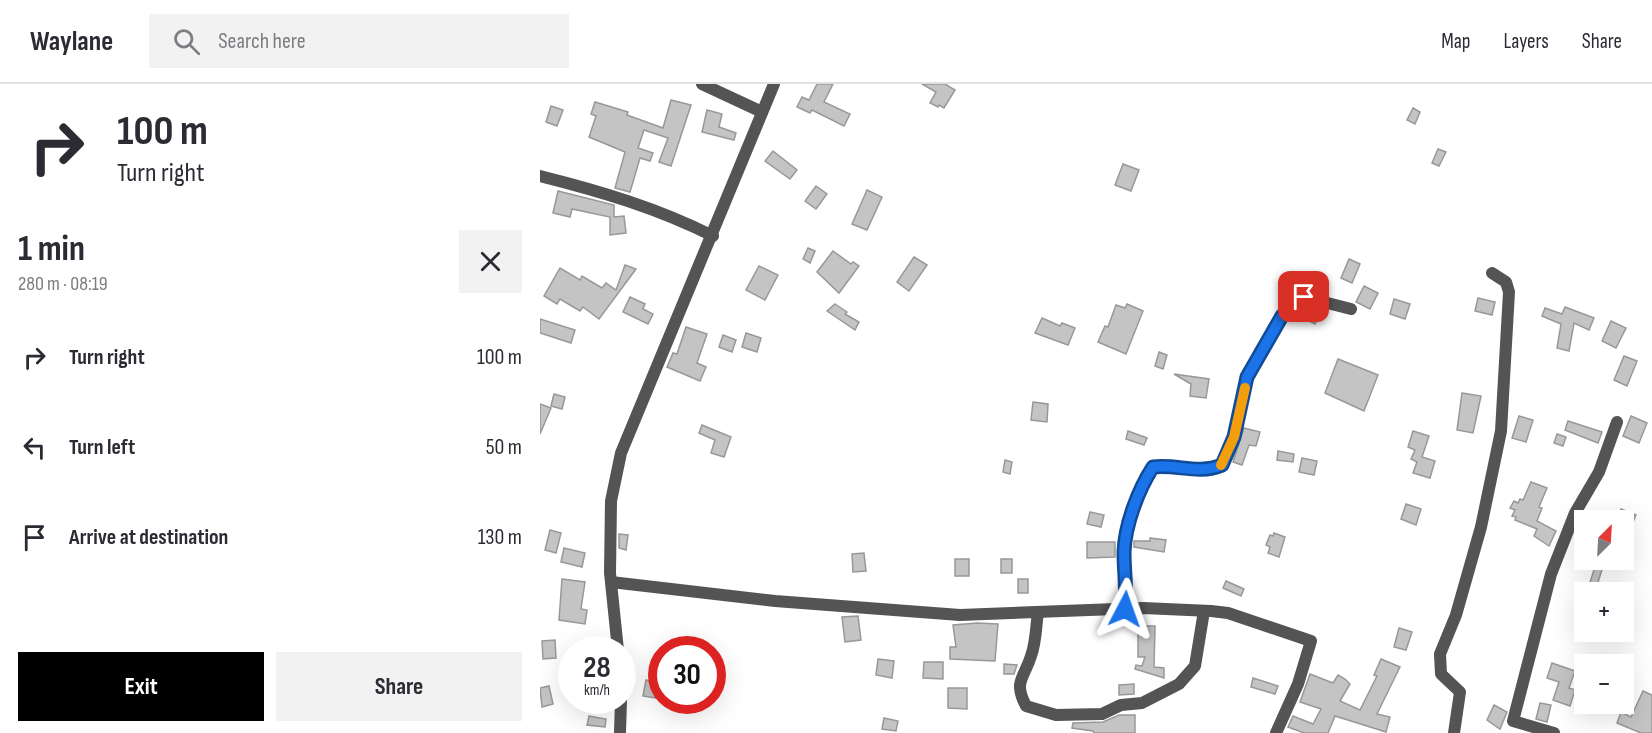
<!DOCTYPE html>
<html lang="en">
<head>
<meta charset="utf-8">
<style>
  body { margin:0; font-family:"Sofia Sans Condensed",sans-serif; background:#f2f2f3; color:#2b2b33; height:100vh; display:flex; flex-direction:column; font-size:22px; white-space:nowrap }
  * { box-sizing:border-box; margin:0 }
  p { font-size:20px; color:#7c7c81 }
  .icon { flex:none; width:33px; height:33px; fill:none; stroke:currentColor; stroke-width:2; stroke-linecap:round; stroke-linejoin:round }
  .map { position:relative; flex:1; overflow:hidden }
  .sheet { display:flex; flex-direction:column; background:#fff; width:540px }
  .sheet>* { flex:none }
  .guide { background:#fff; color:#2b2b33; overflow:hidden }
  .needle { width:39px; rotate:24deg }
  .buttons { position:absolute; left:1034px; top:426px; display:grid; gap:12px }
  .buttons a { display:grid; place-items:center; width:60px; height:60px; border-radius:0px; background:#fff; box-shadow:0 6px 24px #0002; font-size:30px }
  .speed { position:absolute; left:18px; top:552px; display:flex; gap:12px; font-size:30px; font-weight:700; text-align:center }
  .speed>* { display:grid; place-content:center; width:78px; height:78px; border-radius:50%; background:#fff; box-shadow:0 6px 24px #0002; line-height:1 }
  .speed small { font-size:15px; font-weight:400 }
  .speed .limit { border:9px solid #d22; background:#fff; color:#111 }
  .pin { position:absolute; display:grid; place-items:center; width:51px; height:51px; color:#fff; margin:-26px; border-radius:12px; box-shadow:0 3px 9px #0006 }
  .me { position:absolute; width:66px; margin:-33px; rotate:4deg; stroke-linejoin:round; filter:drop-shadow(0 0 4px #0008) }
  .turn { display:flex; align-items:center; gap:21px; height:126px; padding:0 18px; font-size:27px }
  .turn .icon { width:78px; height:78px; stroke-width:2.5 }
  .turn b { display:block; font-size:42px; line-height:51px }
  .round { display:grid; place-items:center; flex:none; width:63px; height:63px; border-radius:0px; background:#f2f2f3 }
  .overview { display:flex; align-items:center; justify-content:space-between; height:102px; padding:0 18px }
  h1 { font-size:36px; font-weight:700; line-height:45px }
  .primary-button { display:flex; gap:12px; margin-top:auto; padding:12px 18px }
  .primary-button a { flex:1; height:69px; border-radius:0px; background:#000; color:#fff; font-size:24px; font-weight:700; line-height:69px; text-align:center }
  .primary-button a+a { background:#f2f2f3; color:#2b2b33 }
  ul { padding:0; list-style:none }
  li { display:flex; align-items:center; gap:18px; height:90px; padding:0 18px }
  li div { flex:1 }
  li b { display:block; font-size:22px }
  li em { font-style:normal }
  header { display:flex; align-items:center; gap:36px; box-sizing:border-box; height:84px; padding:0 30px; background:#fff; border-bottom:2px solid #e1e1e2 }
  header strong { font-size:28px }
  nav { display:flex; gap:33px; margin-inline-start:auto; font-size:21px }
  .search { width:420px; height:54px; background:#f2f2f3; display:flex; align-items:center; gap:15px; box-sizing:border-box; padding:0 21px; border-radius:0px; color:#7c7c81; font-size:22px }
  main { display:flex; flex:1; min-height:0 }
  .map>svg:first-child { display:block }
</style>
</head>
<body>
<header>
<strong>Waylane</strong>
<div class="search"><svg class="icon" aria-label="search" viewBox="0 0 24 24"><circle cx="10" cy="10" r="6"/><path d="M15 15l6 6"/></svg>Search here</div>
<nav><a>Map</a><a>Layers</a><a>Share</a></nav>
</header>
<main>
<section class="sheet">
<div class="guide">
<div class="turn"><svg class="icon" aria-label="right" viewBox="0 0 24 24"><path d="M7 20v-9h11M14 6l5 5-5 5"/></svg><div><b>100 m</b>Turn right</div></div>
</div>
<div class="overview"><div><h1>1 min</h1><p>280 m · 08:19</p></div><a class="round"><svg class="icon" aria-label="close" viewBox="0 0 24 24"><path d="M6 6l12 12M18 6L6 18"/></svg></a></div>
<ul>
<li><svg class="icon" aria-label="right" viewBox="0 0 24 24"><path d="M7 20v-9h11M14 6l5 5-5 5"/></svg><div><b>Turn right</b></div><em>100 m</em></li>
<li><svg class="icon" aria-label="left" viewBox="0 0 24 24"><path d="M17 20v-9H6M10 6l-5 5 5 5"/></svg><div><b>Turn left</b></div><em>50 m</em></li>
<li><svg class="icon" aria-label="arrive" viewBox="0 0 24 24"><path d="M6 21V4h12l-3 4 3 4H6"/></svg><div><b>Arrive at destination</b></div><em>130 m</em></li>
</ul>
<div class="primary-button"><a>Exit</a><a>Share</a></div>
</section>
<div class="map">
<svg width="1112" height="649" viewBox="0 0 1112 649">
  <rect width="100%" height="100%" fill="#fff"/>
  <g fill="#c4c4c4" stroke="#989898" stroke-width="1.5">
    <path d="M277 0H293L284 18 310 30 304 42 272 26 270 29 257 23 262 13 269 16Z"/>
    <path d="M382 0H405L415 6 404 24 399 21 398 23 390 19 396 8Z"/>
    <path d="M131 16 151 21 131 82 119 78 128 54 104 46 98 64 113 69 110 77 100 74 90 108 75 104 85 68 49 53 56 32 51 30 55 18 88 28 87 31 123 44Z"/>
    <path d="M11 22 23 26 17 42 6 38Z"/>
    <path d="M873 24 880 28 875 40 867 36Z"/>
    <path d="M167 26 182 30 179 43 196 49 194 56 162 48Z"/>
    <path d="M898 65 906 68 899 82 892 79Z"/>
    <path d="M233 67 257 86 250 95 225 77Z"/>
    <path d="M583 80 599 86 591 107 575 101Z"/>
    <path d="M276 102 287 110 276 125 265 117Z"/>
    <path d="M327 106 342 113 327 146 312 140Z"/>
    <path d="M18 107 74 121V133L84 132 86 149 70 151V133L32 125 30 133 13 129Z"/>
    <path d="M268 164 275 167 270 179 263 175Z"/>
    <path d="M293 167 311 180 313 178 319 182 299 209 277 188Z"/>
    <path d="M374 173 387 181 369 207 357 198Z"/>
    <path d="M809 175 820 180 812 199 801 194Z"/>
    <path d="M85 181 96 185 59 235 43 223 40 227 20 215 17 220 4 212 20 184 40 196 42 192 62 204 66 199 76 206Z"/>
    <path d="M219 182 238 191 225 216 206 206Z"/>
    <path d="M824 202 838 209 830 225 816 218Z"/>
    <path d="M90 213 105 220 103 225 113 230 108 240 83 228Z"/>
    <path d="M938 214 955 218 952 231 935 227Z"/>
    <path d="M854 215 870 220 865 235 850 230Z"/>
    <path d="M295 220 307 228 305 230 319 238 315 246 287 227Z"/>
    <path d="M587 220 603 227 586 270 558 258 565 242 568 243 576 221 585 224Z"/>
    <path d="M768 223 782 226 775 240 763 234Z"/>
    <path d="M1025 223 1054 234 1049 246 1034 239 1029 267 1017 264 1021 240 1002 232 1005 224 1022 230Z"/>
    <path d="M502 234 520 242 522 239 535 244 528 261 495 249Z"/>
    <path d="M0 235 35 246 31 259 0 249Z"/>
    <path d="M1071 237 1086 244 1076 264 1062 257Z"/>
    <path d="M146 243 167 250 157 279 166 283 160 297 127 283 133 269 137 270Z"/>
    <path d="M206 249 221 254 217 268 202 263Z"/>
    <path d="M183 251 196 256 192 268 179 263Z"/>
    <path d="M619 268 627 271 623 285 615 282Z"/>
    <path d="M1084 272 1097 277 1087 302 1074 296Z"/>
    <path d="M798 275 838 291 824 327 785 309Z"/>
    <path d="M634 290 669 295 666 314 650 312 651 300Z"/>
    <path d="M922 309 941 312 933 349 917 346Z"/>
    <path d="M14 310 25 313 22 325 11 322Z"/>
    <path d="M493 318 508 320 507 338 491 336Z"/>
    <path d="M0 320 11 324 0 350Z"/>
    <path d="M979 332 993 336 986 358 972 354Z"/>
    <path d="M1091 332 1107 339 1099 359 1083 352Z"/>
    <path d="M1028 337 1062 348 1058 359 1025 346Z"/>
    <path d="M162 341 191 353 184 373 171 369 175 356 159 349Z"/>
    <path d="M704 344 720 348 716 362 709 361 702 381 693 378Z"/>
    <path d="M588 347 607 354 604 361 586 355Z"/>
    <path d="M873 347 889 352 882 373 895 377 890 394 873 389 877 378 871 375 875 366 868 363Z"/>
    <path d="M1017 350 1026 353 1023 362 1014 359Z"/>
    <path d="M738 367 754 370 753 378 737 376Z"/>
    <path d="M762 374 777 377 774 391 759 388Z"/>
    <path d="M465 376 472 378 470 390 463 388Z"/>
    <path d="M991 398 1007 404 999 423 1002 424 997 437 1016 447 1009 462 994 452 997 445 975 436 976 433 972 432 975 426 970 424 974 417 978 419 980 415 983 416Z"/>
    <path d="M866 420 881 425 876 441 861 435Z"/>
    <path d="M1081 425 1096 431 1091 443 1083 440V436H1077Z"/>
    <path d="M550 428 564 431 561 443 547 440Z"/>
    <path d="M10 446 21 449 16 469 5 466Z"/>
    <path d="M734 449 745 453 739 473 728 469 730 463 726 461 730 451 733 452Z"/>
    <path d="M79 450 88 451 86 466 79 464Z"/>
    <path d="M610 454 626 456 624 468 594 463V457H610Z"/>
    <path d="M547 458H575V473L547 474Z"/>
    <path d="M24 464 45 469 42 483 21 478Z"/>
    <path d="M324 469 326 487 313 488 312 470Z"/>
    <rect x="415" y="475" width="14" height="17"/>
    <rect x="461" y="475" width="11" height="14"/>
    <path d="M1057 476H1065L1055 508H1047Z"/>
    <path d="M22 495 45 498 41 525 47 526 45 540 19 536Z"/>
    <rect x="478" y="495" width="10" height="14"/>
    <path d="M686 497 704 505 701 512 683 504Z"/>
    <path d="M318 532 321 556 305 558 302 533Z"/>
    <path d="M437 539 458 540 455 577 410 575V563H416L413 541Z"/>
    <path d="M598 542H615L614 583 624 584V594L595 585 596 581 602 582 605 573H598Z"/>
    <path d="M859 544 872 548 866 566 854 563Z"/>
    <path d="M15 556 16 574 3 575 2 557Z"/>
    <path d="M338 575 354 577 352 594 336 591Z"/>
    <path d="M841 575 860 583 837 630 850 633 846 648 795 632 788 649H764L748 643 753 632 773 640 781 625 760 618 770 590 793 599 798 591 805 595 810 600 800 617 820 626 837 592 834 591Z"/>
    <path d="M384 578H403V595L383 594Z"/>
    <path d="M1012 579 1035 587 1029 604 1035 606 1030 622 1013 616 1019 598 1007 594Z"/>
    <path d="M464 580 477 581 474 590H464Z"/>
    <path d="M713 594 738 602 735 610 711 603Z"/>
    <path d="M106 596 122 599V615L103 612Z"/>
    <path d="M594 600V610L579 611V601Z"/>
    <path d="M9 602 13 620 2 623 0 604Z"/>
    <path d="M408 604H427V625L408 624Z"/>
    <path d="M1103 607 1112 611V649H1101L1077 639 1081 628 1091 633Z"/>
    <path d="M1000 619 1011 621 1007 638 996 635Z"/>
    <path d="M954 621 967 628 960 645 947 636Z"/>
    <path d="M579 631H595V649H554L553 647 532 644 533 639 563 638Z"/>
    <path d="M49 632 66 635 65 643 47 641Z"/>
    <path d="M344 634 358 637 356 647 342 645Z"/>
  </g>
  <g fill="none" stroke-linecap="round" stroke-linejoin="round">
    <g stroke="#545454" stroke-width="12">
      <path d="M162 0 222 28"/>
      <path d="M0 92C60 107 117 124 173 152"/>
      <path d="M71 498 235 517 420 531 603 524 671 527 688 529 771 557 758 600 736 649"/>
      <path d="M585 525C587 506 584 488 585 468 585 441 598 406 613 383 638 380 658 391 682 381L694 353 707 293 742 232 764 213 811 225"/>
      <path d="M498 528C496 542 496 559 491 572 484 595 473 597 486 622L516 631 562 630 581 621 602 619 639 600 655 582 664 527"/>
      <path d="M78 566 70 489 71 417 81 369 234 0"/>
      <path d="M80 649 81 616"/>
      <path d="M914 649 920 608 901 590 900 570 916 531 941 443 961 347 969 208 966 198 952 189"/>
      <path d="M1014 649 973 637 1011 490 1035 429 1059 388 1077 338"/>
    </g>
  </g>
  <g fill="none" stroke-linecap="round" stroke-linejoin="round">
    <defs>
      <path id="route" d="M585 525C587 506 584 488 584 468 585 441 598 406 613 383 638 380 658 391 682 381L694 353 707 293 742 232 764 213"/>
    </defs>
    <use href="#route" stroke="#114b97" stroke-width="15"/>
    <use href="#route" stroke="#1a73e8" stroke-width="10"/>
    <path stroke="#f59e0b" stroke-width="10" d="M681 381 694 353 705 304"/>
  </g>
</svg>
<div class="buttons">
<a><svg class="needle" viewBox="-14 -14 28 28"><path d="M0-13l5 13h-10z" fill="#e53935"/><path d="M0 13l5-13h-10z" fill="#7c7c81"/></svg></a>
<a>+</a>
<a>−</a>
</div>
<div class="speed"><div>28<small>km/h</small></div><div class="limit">30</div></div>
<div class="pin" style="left:764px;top:213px;background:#d93025"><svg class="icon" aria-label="arrive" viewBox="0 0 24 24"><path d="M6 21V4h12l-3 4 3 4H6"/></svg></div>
<svg class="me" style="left:585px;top:525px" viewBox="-20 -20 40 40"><path d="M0-17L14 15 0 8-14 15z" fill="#1a73e8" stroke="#fff" stroke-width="4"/></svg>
</div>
</main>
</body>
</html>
